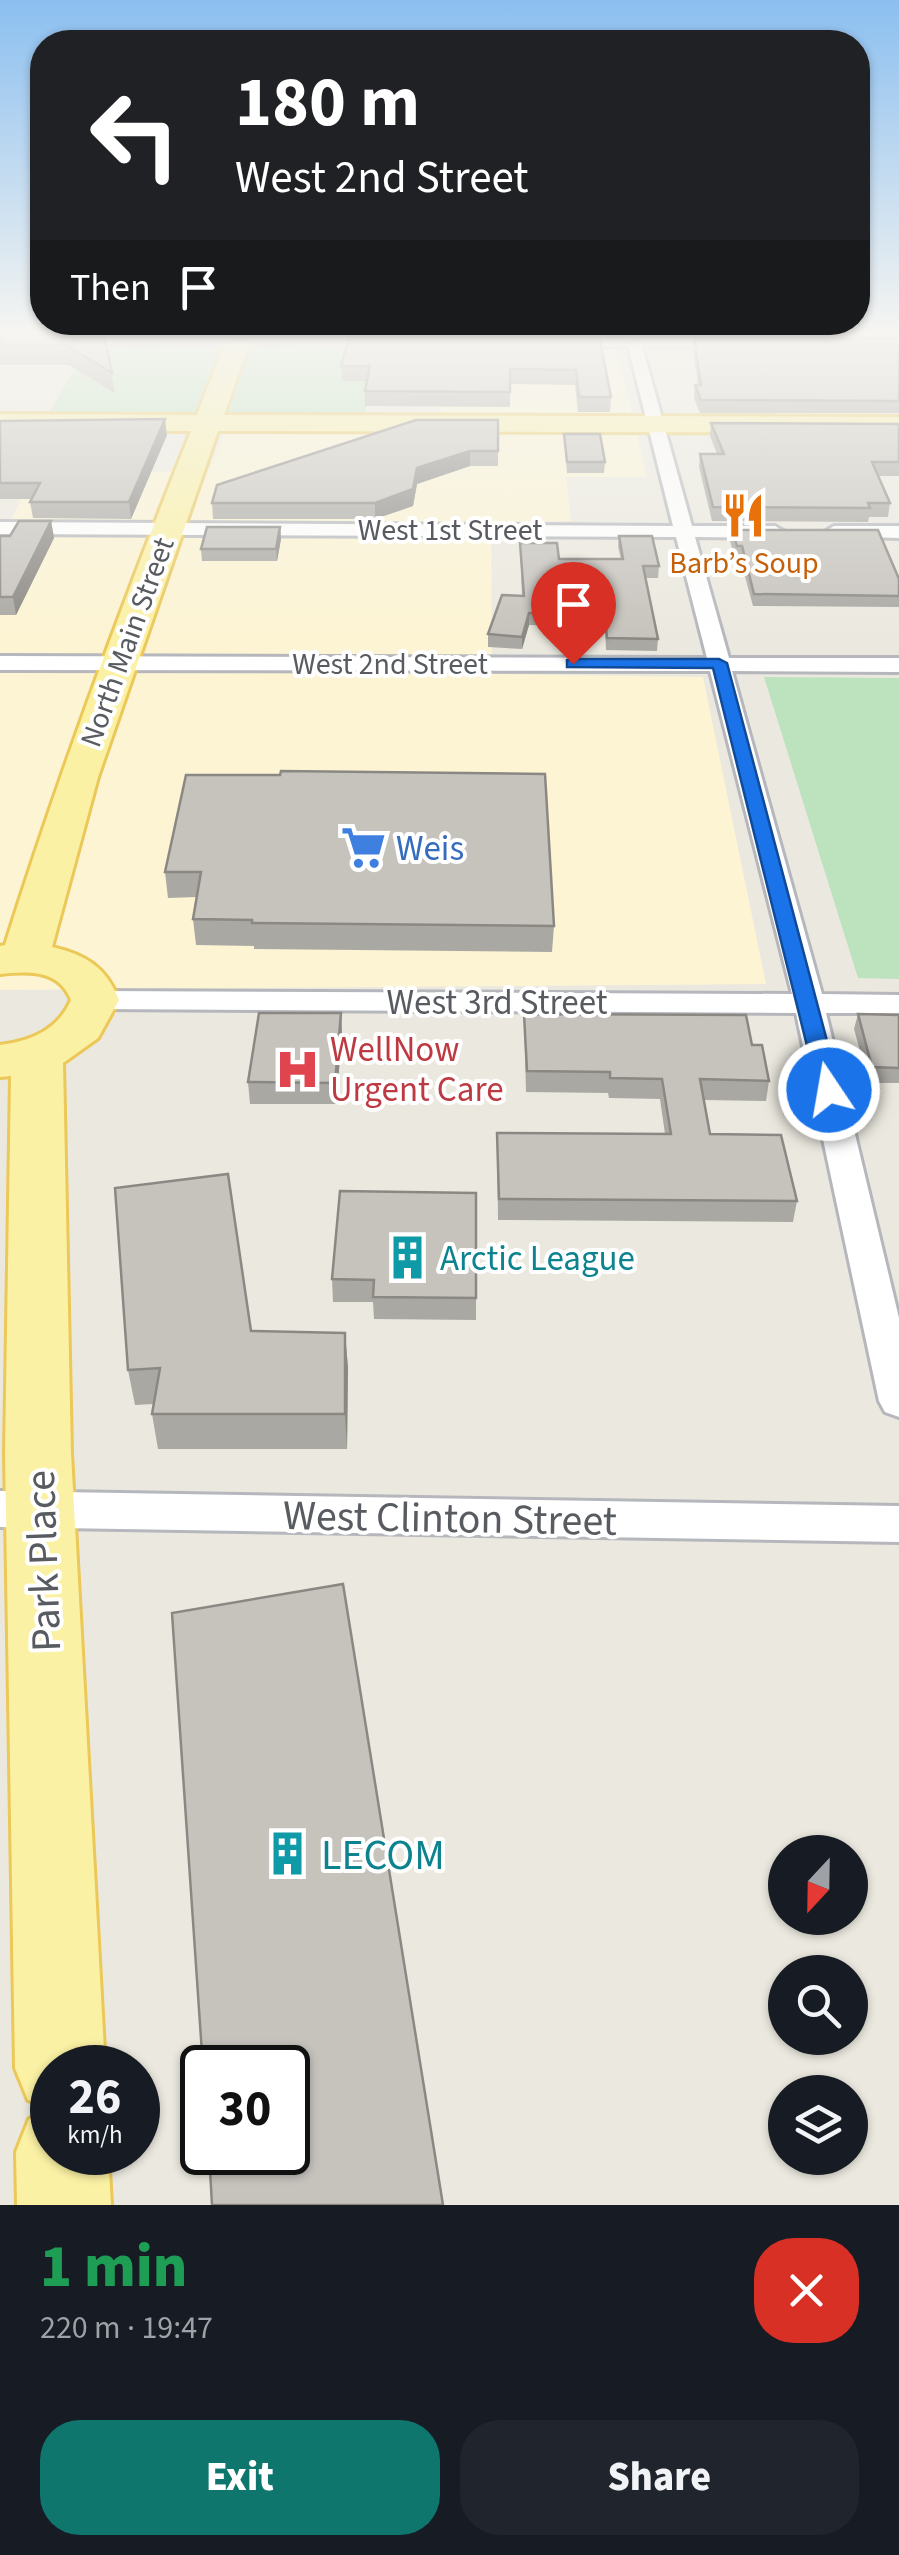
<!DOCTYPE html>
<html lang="en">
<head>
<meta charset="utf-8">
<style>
  body { margin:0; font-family:"Source Sans 3",sans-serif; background:#20242c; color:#f1f3f6; height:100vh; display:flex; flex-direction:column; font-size:38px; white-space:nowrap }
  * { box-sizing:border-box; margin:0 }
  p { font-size:32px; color:#9ea1a6 }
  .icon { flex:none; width:55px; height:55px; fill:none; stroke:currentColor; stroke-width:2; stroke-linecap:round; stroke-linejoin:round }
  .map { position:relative; height:2205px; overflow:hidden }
  .drawer { display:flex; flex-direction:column; background:#171b24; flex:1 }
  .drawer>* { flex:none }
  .top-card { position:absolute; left:30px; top:30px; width:840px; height:305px; border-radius:40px; box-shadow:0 2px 8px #0004; background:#202124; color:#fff; overflow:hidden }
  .needle { width:65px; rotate:202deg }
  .tools { position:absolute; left:768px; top:1835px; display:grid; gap:20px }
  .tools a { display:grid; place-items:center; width:100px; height:100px; border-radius:50%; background:#171b24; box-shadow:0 2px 8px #0004; font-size:50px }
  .speed { position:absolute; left:30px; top:2045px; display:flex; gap:20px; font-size:50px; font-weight:700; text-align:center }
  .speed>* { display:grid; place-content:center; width:130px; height:130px; border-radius:50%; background:#171b24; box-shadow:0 2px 8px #0004; line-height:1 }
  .speed small { font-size:25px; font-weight:400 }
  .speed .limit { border:5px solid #111; border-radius:15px; background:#fff; color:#111 }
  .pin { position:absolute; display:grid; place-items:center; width:85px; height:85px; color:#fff; margin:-102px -42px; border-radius:50% 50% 50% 0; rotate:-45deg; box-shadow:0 0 10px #0007 }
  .pin .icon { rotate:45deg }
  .me { position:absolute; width:110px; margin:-55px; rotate:348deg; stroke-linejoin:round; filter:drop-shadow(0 0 8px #0008) }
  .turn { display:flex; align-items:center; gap:35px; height:210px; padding:0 40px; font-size:45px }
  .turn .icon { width:130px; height:130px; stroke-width:2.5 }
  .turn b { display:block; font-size:70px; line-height:85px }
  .then { display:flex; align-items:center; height:95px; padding:0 40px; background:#0003; gap:20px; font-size:38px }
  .round { display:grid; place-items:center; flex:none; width:105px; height:105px; border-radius:40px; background:#20242c }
  .overview { display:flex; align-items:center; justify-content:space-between; height:170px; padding:0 40px }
  h1 { font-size:60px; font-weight:800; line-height:75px; color:#1e9e55 }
  .button { display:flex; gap:20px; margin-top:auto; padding:20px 40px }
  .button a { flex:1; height:115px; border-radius:40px; background:#0f766e; color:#fff; font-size:40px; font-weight:800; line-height:115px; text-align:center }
  .button a+a { background:#20242c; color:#f1f3f6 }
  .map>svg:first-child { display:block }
</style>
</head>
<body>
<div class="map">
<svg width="899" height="2205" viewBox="0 0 899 2205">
  <rect width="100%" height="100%" fill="#ebe9df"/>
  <path fill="#fcf4d3" d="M615 345 647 477H566L571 521 491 522 492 674 703 677 766 984 0 990V523H10L33 473 208 471 232 416 440 417 432 346Z"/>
  <g fill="#bce2be">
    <path d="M87 348H373L365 413H49Z"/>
    <path d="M764 677 899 678V979L858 978Z"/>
  </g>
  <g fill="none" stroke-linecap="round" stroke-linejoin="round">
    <defs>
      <g id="minor">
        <path d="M624 331H638L640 338H735L742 342 735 346H642L692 526H775L785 532 775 538 695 537 729 658H899V672L732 671 822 994 899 995V1013H826L899 1318V1417L885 1412 879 1401 796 1013 95 1009 84 1006 80 1000 84 994 95 991 792 994 710 671 0 670V656L707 658 676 537 0 534V522L673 526 628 346H559L552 342 559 338H625Z"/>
        <path d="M0 336 390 337 397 341 390 345 0 344Z"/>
        <path d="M834 526H899V538L827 536 824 532Z"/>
        <path d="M0 1491 899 1506V1542L0 1527Z"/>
      </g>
      <g id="primary">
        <path d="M230 331H254L224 415 899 417V433L218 431 98 777 52 947C86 955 106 967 119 1000L98 1038 63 1063 71 1453 105 2068H52V2109L28 2100 15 2068 5 1453 11 1076 0 1077V1045C31 1041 58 1030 71 1000 59 969 28 971 0 974V946L5 945C60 771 123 601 191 431L0 430V414L197 415Z"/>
        <path d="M52 2110V2152H108L111 2205H17L16 2152 29 2119Z"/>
      </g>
    </defs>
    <use href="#minor" stroke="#b5b7bc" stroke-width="6"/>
    <use href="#primary" stroke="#ebc858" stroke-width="6"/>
    <use href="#minor" fill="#fff" fill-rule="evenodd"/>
    <use href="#primary" fill="#fbf1a4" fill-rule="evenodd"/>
  </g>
  <g fill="#aaa8a3">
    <path d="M0 331H218L211 333H104L115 393 69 365H0Z"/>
    <path d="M257 331H608V334L355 333Z"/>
    <path d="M661 331H899V335L662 333Z"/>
    <path d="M599 335 611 397 610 412H578L575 385 510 384V407L365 406V391L367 381H342L341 366Z"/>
    <path d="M694 339H899V413H700L694 398 695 385H698L693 351Z"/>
    <path d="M498 420V466H470L417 484 413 506 375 519H213L212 503Z"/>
    <path d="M0 421 167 435 131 519 33 518 30 502 31 499H0Z"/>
    <path d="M711 423 899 424V476H878L890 503 888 517H869L868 522 712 521 699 467 700 454H717L710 436Z"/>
    <path d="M564 434 605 462 604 473H567Z"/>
    <path d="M51 521 54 538 16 615H0V536H10Z"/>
    <path d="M280 527 281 539 277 561H202L201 549Z"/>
    <path d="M732 530 899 579V607L753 606 740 558H735L730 541Z"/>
    <path d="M619 536 659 566 658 578H645L658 639 657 651 606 650 605 627 529 625 522 649 488 647V634L522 596 520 543 559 559H621L618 547Z"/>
    <path d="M186 775 554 926 552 952 254 949V946L196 945 193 919 197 897 168 898 165 872Z"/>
    <path d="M341 1013 342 1035 336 1104H250L248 1082Z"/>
    <path d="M524 1014 752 1045 769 1081 766 1101 704 1100 710 1134 797 1201 793 1222 498 1220 497 1133 665 1134 660 1099 609 1098 608 1093 526 1092Z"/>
    <path d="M858 1014 899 1015V1083H869L854 1029Z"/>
    <path d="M476 1193V1320L374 1319 373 1302H333L332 1279Z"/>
    <path d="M251 1331 345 1333 348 1368 347 1449H158L152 1414 154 1404 135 1405 128 1370Z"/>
  </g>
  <g fill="#8b8884">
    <path d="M165 419 167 435 131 519 129 502Z"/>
    <path d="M470 451V466L417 484 413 506 375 519V503L417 468Z"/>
    <path d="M51 521 54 538 16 615 13 597Z"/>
    <path d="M280 527 281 539 277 561 276 549Z"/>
    <path d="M529 613V625L522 649V637Z"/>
    <path d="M341 1013 342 1035 336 1104 335 1083Z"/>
    <path d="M345 1333 348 1368 347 1449 345 1414Z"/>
  </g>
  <g fill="#c6c3bd" stroke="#8b8884" stroke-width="2.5">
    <path d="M0 331H103L112 373 66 345H0Z"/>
    <path d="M350 335H599L611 397H579L576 370 510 369V392L365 391 370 366H341Z"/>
    <path d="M694 339H899V401L701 400 695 385H701Z"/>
    <path d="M165 419 129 502H30L40 483H0V421Z"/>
    <path d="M416 420H498V451H470L417 468 413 489 375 503H212L217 485Z"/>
    <path d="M711 423 899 424V462H872L890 503H868L870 508 713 507 700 454H724Z"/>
    <path d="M564 434H600L605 462H567Z"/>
    <path d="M19 521H51L13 597H0V536H10Z"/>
    <path d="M207 527H280L276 549H201Z"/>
    <path d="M732 530H878L899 579V596L754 594 742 546H737Z"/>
    <path d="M619 536H652L659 566H643L658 639 607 638 605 616 529 613 522 637 488 634 502 595 524 596 520 543H557L559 559H623Z"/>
    <path d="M281 771 545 774 554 926 252 923V920L193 919 201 872H165L186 775H280Z"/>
    <path d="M259 1013H341L335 1083 248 1082Z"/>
    <path d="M524 1014 746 1015 752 1045H762L769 1081 700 1079 710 1134 781 1135 797 1201 499 1199 497 1133 671 1134 662 1079 610 1078V1072L527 1071Z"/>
    <path d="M858 1014 899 1015V1068L872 1067Z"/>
    <path d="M228 1174 251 1331 345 1333V1414H152L160 1368 128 1370 115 1188Z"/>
    <path d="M340 1191 476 1193V1298L373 1297 374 1280 332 1279Z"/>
    <path d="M343 1584 443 2205H212L209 2152H288V2068H203L172 1613Z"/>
  </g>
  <linearGradient id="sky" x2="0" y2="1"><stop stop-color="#8bbff0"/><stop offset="0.52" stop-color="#f6f5f1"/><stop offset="1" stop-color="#f6f5f1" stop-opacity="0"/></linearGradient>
  <rect width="899" height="639" fill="url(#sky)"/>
  <path fill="#1a73e8" stroke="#114b97" stroke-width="2.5" d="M573 659H719L727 663 840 1090 837 1095 829 1098 818 1090 713 668 567 667V660Z"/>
  <defs>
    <symbol id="restaurant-bare" viewBox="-9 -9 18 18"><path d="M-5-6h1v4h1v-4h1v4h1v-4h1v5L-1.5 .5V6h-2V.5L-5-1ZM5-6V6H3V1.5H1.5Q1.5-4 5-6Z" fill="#e8710a" stroke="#fff" stroke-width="2.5" paint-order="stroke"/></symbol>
    <symbol id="supermarket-bare" viewBox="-9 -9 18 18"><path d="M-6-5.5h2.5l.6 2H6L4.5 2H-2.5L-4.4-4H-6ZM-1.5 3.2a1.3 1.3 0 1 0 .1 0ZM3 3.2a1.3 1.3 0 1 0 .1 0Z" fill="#3f7fe0" stroke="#fff" stroke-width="2.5" paint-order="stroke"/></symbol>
    <symbol id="hospital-bare" viewBox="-9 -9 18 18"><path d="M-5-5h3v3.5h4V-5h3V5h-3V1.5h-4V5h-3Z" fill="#e0444e" stroke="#fff" stroke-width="2.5" paint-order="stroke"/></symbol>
    <symbol id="building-bare" viewBox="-9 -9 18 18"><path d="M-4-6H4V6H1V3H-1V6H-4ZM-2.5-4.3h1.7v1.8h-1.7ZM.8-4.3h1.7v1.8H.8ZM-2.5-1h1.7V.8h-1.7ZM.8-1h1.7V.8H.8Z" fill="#0f9aa8" stroke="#fff" stroke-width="2.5" paint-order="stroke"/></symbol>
  </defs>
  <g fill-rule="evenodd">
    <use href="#restaurant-bare" x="712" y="484" width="63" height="63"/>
    <use href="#supermarket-bare" x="332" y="816" width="63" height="63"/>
    <use href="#hospital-bare" x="266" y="1038" width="63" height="63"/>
    <use href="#building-bare" x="376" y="1226" width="63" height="63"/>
    <use href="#building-bare" x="256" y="1822" width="63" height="63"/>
  </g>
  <g text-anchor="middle" stroke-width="8" stroke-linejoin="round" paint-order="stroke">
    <g font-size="30" fill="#585b60" stroke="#fff">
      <text x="450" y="540">West 1st Street</text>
      <text transform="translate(127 642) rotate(-70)" y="10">North Main Street</text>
      <text x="390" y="674">West 2nd Street</text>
    </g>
    <g font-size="30" fill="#c56008" stroke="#fff">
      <text x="744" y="573">Barb’s Soup</text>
    </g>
    <g font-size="35" fill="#366cbe" stroke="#fff" text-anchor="start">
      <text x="396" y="860">Weis</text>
    </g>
    <g font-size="35" fill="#585b60" stroke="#fff">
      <text x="497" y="1014">West 3rd Street</text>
    </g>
    <g font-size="35" fill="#be3a42" stroke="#fff" text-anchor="start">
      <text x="330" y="1061">WellNow<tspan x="330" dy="40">Urgent Care</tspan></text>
    </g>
    <g font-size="35" fill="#0d838f" stroke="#fff" text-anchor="start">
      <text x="440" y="1270">Arctic League</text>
    </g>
    <g font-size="42" fill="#585b60" stroke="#fff">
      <text transform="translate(450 1517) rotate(1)" y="15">West Clinton Street</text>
      <text transform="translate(42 1561) rotate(-92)" y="15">Park Place</text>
    </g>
    <g font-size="42" fill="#0d838f" stroke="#fff" text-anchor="start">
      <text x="321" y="1869">LECOM</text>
    </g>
  </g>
</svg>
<div class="tools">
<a><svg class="needle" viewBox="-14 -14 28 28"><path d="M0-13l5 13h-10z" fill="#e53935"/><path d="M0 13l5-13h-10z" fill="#9ea1a6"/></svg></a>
<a><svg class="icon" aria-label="search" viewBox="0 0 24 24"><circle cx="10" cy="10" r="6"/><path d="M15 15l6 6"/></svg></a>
<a><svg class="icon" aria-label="layers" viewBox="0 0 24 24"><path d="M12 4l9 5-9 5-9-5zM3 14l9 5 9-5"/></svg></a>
</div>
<div class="speed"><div>26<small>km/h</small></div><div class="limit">30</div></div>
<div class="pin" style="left:573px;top:664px;background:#d93025"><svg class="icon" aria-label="arrive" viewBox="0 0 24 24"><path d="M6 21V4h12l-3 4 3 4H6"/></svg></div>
<svg class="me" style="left:829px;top:1090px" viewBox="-20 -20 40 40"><circle r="17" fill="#1a73e8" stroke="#fff" stroke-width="3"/><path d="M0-11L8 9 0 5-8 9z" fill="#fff"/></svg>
<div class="top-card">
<div class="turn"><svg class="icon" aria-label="left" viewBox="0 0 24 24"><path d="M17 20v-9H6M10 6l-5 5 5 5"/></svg><div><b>180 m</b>West 2nd Street</div></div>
<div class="then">Then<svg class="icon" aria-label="arrive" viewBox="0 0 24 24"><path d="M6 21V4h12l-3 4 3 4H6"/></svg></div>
</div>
</div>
<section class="drawer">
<div class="overview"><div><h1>1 min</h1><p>220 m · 19:47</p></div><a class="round" style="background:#d93025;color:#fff"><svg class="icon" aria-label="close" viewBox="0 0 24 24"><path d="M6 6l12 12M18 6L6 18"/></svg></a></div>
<div class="button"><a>Exit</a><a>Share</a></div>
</section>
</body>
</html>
